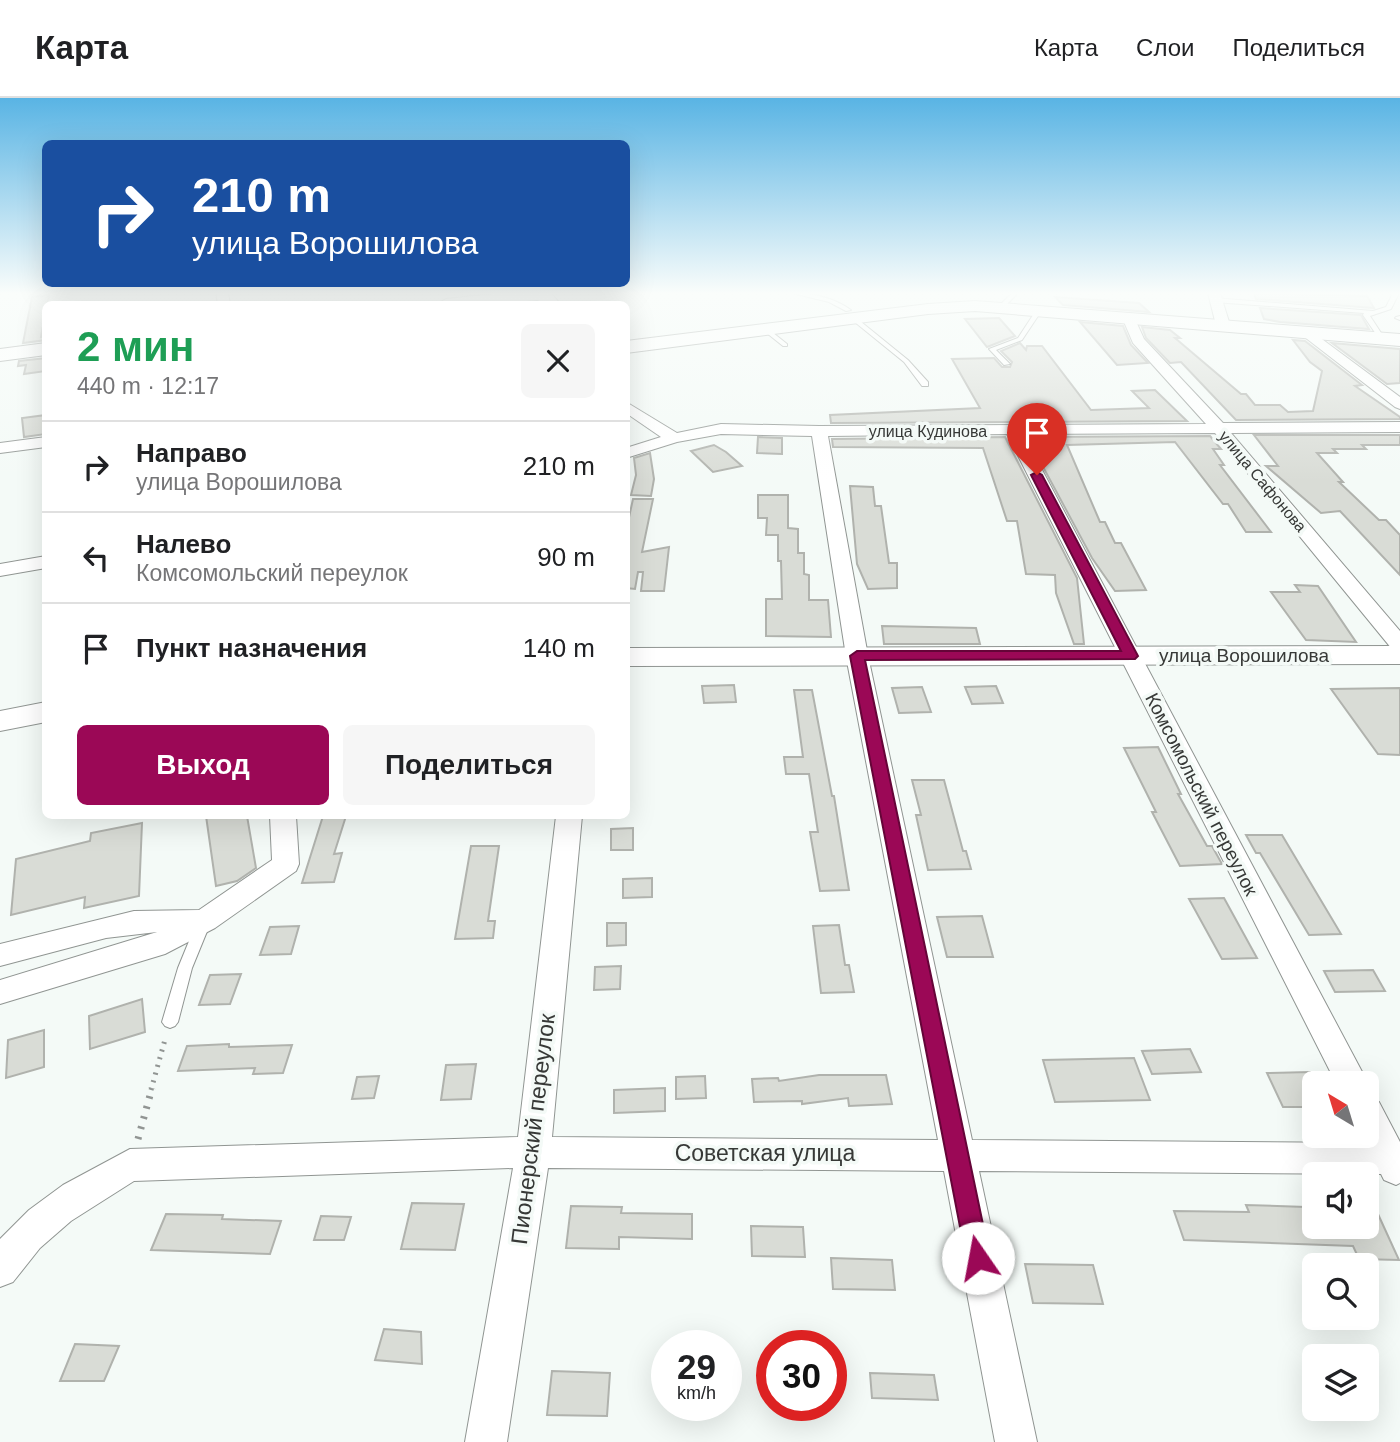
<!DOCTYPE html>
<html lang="ru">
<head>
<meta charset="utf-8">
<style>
  body { margin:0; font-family:Helvetica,sans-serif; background:#f6f6f6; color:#202124; height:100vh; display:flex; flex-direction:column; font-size:26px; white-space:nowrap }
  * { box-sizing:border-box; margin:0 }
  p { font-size:23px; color:#757577 }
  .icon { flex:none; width:38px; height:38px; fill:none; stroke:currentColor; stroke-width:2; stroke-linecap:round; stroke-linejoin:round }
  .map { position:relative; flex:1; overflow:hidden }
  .panel { position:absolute; left:42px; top:203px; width:588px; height:518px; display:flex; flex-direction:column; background:#fff; border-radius:10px; box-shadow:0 7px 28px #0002 }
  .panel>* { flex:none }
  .top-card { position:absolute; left:42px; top:42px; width:588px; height:147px; border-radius:10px; box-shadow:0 7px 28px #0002; background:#1a4fa0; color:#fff; overflow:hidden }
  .needle { width:46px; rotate:322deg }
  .controls { position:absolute; left:1302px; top:973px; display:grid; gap:14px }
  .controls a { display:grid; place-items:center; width:77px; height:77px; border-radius:10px; background:#fff; box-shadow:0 7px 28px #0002; font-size:35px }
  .speed { position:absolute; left:651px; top:1232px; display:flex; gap:14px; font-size:35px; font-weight:700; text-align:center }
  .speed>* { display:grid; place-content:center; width:91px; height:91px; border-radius:50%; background:#fff; box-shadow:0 7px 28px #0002; line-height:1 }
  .speed small { font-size:18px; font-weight:400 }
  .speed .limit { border:10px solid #d22; background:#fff; color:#111 }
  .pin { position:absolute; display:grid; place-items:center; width:60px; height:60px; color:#fff; margin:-72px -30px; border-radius:50% 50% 50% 0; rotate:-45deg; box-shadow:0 0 7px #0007 }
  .pin .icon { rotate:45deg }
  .me { position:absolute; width:77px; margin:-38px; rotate:348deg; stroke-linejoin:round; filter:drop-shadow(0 0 5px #0008) }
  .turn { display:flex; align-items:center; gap:24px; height:147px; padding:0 35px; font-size:32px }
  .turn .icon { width:91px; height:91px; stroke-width:2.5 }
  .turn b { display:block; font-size:49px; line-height:60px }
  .round { display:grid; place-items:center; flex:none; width:74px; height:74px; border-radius:10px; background:#f6f6f6 }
  .overview { display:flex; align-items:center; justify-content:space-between; height:119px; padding:0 35px }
  h1 { font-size:42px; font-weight:700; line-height:52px; color:#1e9e55 }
  .button { display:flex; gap:14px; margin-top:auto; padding:14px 35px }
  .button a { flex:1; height:80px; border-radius:10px; background:#9b0856; color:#fff; font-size:28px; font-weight:700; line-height:80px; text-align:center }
  .button a+a { background:#f6f6f6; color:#202124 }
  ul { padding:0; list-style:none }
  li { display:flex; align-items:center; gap:21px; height:91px; padding:0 35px; border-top:2px solid #e0e0e0 }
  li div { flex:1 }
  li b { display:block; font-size:26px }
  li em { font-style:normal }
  header { display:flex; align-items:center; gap:42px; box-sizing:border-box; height:98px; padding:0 35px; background:#fff; border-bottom:2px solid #e0e0e0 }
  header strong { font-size:33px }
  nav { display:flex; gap:38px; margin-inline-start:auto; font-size:24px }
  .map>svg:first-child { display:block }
</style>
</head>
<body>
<header>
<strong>Карта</strong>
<nav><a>Карта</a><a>Слои</a><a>Поделиться</a></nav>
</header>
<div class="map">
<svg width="1400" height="1344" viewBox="0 0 1400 1344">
  <rect width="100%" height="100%" fill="#f4faf7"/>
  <g fill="#d9dcd6" stroke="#b0b2ad" stroke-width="2">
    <path d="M1254 195 1367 198 1374 210 1256 201Z"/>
    <path d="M49 197 41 239 46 238V242L23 245 32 199Z"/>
    <path d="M1055 199 1139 205 1149 214 1063 207Z"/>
    <path d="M1260 210 1361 217 1369 231 1280 224 1264 221Z"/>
    <path d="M999 220 1015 238 987 249 965 221Z"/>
    <path d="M1080 224 1123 228 1131 247 1148 265 1117 267Z"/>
    <path d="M1142 229 1170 232 1180 240H1175L1241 296H1246L1255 307H1280L1288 314 1313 313 1322 273 1310 264 1293 242 1305 243 1362 287 1355 288 1400 319V321L1236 322 1181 264 1170 265 1146 240Z"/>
    <path d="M1020 245 1026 252 1027 248H1042L1091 312 1149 310 1132 293 1155 292 1187 323 831 325 830 317 980 310 952 261 994 260 1002 269H1010L1012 264 1001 253Z"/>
    <path d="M1332 245 1400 251V285L1387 286Z"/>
    <path d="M46 260V273L24 276 26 267 18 268 19 263Z"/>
    <path d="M46 317V336L24 339 22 320Z"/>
    <path d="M1254 337H1400V347H1362L1366 351H1333L1337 355H1317L1343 384H1339L1379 422H1386L1400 437V477L1340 413 1321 415 1266 368H1278Z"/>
    <path d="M1210 338 1221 351H1213L1224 367H1220L1271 434H1246L1228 406H1223L1175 344 1067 347 1100 424H1105L1115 445H1121L1146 492 1115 493 1092 460 1027 339Z"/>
    <path d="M758 339 782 340V356L757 355Z"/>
    <path d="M1005 339 1077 480 1084 546H1074L1056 495 1055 477 1026 476 1017 423H1007L983 350 833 349 832 341Z"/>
    <path d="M714 347 726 354 742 368 713 374 691 353Z"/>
    <path d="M650 355 654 381 651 398 631 397 636 377 634 360Z"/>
    <path d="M850 388 873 389 875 408H881L889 465H897V490L868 491 857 466Z"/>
    <path d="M758 397H788V430L798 431V455H804V476L809 477V502H828L831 539 766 538V501H782L781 463H778V437H766L767 420H758Z"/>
    <path d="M633 401H653L642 454 669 449 664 493H641L643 474H638L635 491 626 490V433Z"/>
    <path d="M1295 487 1318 488 1356 544 1306 542 1271 494H1300Z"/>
    <path d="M882 528 976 530 980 546H884Z"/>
    <path d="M734 587 736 604 704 605 702 588Z"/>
    <path d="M996 588 1003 605 972 606 965 589Z"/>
    <path d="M922 589 931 614 899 615 892 590Z"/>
    <path d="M1400 590V657L1378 656 1331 591Z"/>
    <path d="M794 592H812L832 698H834L849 792 820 793 810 734H818L809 676H786L784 659H803Z"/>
    <path d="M1158 649 1181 696H1178L1207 748H1212L1222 766 1180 768 1152 714H1156L1124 650Z"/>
    <path d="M912 682H944L963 753H966L971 771 928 772 916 717H921Z"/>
    <path d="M206 718H247L256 770 237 783 216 788Z"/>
    <path d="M323 718H346L334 756 342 755 334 784 302 785Z"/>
    <path d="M142 725 139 798 84 810 85 799 11 817 16 761 90 743 91 735Z"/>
    <path d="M633 730V752H611V731Z"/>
    <path d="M1246 737H1282L1341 836 1309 837 1260 755H1256Z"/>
    <path d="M471 748H499L488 823H495L493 840 455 841Z"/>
    <path d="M652 780V799L623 800V781Z"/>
    <path d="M1224 800 1257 860 1222 861 1189 801Z"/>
    <path d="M982 818 993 859H947L937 819Z"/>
    <path d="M607 825H626V847L607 848Z"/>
    <path d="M839 827 845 867H849L854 894 821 895 813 828Z"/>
    <path d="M299 828 291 856 260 857 270 829Z"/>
    <path d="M621 868 620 891 594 892 595 869Z"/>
    <path d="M1373 872 1385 893 1335 894 1324 873Z"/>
    <path d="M241 876 230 906 199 907 210 877Z"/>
    <path d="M142 901 145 934 90 951 89 918Z"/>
    <path d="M44 932V969L6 980 8 942Z"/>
    <path d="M229 946V949L292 947 283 975 253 976 255 970 178 973 187 948Z"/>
    <path d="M1190 951 1201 974 1152 976 1142 953Z"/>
    <path d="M1134 960 1150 1002 1055 1004 1043 962Z"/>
    <path d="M476 966 471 1001 441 1002 446 967Z"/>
    <path d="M1310 974 1314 983V1009H1283L1267 975Z"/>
    <path d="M819 977H886L892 1006 849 1008 848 1000 802 1006V1003L754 1004 752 981 778 980 779 983Z"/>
    <path d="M379 978 374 1000 352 1001 357 979Z"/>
    <path d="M705 978 706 1000 676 1001V979Z"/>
    <path d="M665 990V1013L614 1015V992Z"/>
    <path d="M1367 1092 1399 1162 1359 1161 1353 1148 1184 1142 1174 1113 1249 1114 1246 1107 1306 1109 1314 1129H1367Z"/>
    <path d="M412 1105 464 1106 455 1152 401 1151Z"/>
    <path d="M571 1108 622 1109 621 1115 692 1116V1141L619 1139V1151L566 1150Z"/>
    <path d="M166 1116 223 1117 222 1121 281 1123 270 1156 151 1152Z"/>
    <path d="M321 1118 351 1119 344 1142H314Z"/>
    <path d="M751 1128 803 1129 805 1159 752 1158Z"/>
    <path d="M831 1160 892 1162 895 1192 833 1191Z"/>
    <path d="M1025 1166 1093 1167 1103 1206 1033 1205Z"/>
    <path d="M384 1231 421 1234 422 1266 375 1262Z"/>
    <path d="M75 1246 119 1248 104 1283H60Z"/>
    <path d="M552 1273 610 1275 607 1318 547 1317Z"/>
    <path d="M870 1275 934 1277 938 1302 872 1300Z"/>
  </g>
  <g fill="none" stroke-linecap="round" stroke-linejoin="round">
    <defs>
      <g id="lane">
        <path d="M792 195C812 195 834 200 851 212L846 213 829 204Z"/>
        <path d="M1012 195H1018L1003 210H999V208Z"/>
        <path d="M1393 195H1399L1391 211 1370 218 1385 241 1382 243 1380 242 1363 217 1364 215 1214 204 1211 202 1214 200 1373 213 1386 209Z"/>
        <path d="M1037 211 1042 212 1022 242 996 252 1010 266 1004 267 989 251 1018 240Z"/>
        <path d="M1400 218V222L1395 220 1396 219Z"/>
        <path d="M851 219H855L908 262 928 284V288H922L904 264 851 221Z"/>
        <path d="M763 230H767L787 246V248H783L763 232Z"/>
        <path d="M203 821 208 822 210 826 192 870 178 924 175 928 170 930 165 928 162 924 178 870 196 826 198 822Z"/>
      </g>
      <g id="street">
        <path d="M216 195H228L230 206H218Z"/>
        <path d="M1208 195H1220L1230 227 1228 230H1218L1216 227Z"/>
        <path d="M1128 215 1134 219 1144 241 1223 325 1400 324V334L1231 335 1400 533V552L1392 551 1215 335 1023 336 1368 985 1367 988V985H1336L1007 336 828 338 868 558 972 1042 1366 1045 1362 1038H1367V999L1379 1004 1400 1044V1085L1396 1087 1384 1082 1381 1076 979 1073 1037 1344H995L944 1073 548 1070 507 1344H465L513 1070 134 1083 71 1123 40 1150 13 1184 0 1189V1141L29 1112 63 1087 130 1051 518 1039 556 718H582L552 1039 938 1042 846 558 812 338 721 336 677 344 626 360V350L661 339 626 315V304L677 335 721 326 819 328 1206 326 1133 245 1122 219Z"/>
        <path d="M1307 230 1400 299V311L1395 309 1302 237V231Z"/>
        <path d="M46 339V349L0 355V345Z"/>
        <path d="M46 458V470L0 478V466Z"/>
        <path d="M270 718H296L299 766 296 773 215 830 165 856 0 906V882L157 834 106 840 0 868V846L134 813 199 812 272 762Z"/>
      </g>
      <g id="secondary">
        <path d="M502 195H551L560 206H542L538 202 492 206H437L446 201Z"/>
        <path d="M975 203 1400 236V248L975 213 928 216 626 255V243L928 206Z"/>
        <path d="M46 245V257L0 263V251Z"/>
        <path d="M1400 548V566L626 568V550Z"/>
        <path d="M46 604V624L0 633V613Z"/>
      </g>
    </defs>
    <use href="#lane" stroke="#909592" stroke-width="2"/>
    <use href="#street" stroke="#909592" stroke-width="2"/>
    <use href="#secondary" stroke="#909592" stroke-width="2"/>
    <path stroke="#919593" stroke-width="5" stroke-dasharray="2 6" stroke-linecap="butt" d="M151 992 166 938"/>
    <path stroke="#919593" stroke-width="7" stroke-dasharray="2.5 8" stroke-linecap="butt" d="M138 1041 152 990"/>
    <use href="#lane" fill="#fff" fill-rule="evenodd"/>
    <use href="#street" fill="#fff" fill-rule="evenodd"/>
    <use href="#secondary" fill="#fff" fill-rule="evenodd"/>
  </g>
  <linearGradient id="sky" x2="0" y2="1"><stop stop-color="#59b4e4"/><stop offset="0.51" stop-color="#fafdfb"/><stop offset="1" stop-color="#fafdfb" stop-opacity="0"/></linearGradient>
  <rect width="1400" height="383" fill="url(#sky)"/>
  <path fill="#9b0856" stroke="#650538" stroke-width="2" d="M1037 374 1042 377 1138 558 1135 561 865 562 990 1160 987 1169 978 1172 970 1169 966 1160 850 558 857 553H1121L1031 377Z"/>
  <g text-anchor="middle" stroke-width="7" stroke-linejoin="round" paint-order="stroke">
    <g font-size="16" fill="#373937" stroke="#f4faf7">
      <text x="928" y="339">улица Кудинова</text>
      <text transform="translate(1263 383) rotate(50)" y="6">улица Сафонова</text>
    </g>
    <g font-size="19" fill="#373937" stroke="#f4faf7">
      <text x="1244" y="564">улица Ворошилова</text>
      <text transform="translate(1202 696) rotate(63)" y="7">Комсомольский переулок</text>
    </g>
    <g font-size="23" fill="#373937" stroke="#f4faf7">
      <text transform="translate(533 1031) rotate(-83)" y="8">Пионерский переулок</text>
      <text x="765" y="1063">Советская улица</text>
    </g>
  </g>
</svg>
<div class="controls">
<a><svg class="needle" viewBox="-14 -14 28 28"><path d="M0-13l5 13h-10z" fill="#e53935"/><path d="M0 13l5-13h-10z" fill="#757577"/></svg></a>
<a><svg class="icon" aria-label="sound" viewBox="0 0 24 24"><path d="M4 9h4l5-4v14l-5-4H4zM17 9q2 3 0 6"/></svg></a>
<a><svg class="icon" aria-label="search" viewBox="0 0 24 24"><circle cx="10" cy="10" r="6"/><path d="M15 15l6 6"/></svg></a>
<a><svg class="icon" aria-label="layers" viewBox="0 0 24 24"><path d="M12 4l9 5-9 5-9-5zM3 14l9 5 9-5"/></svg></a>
</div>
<div class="speed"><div>29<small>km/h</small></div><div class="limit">30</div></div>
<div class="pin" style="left:1037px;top:377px;background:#d93025"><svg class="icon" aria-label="arrive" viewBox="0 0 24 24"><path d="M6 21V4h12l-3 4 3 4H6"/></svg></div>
<svg class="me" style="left:978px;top:1160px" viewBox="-20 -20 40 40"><circle r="19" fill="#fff"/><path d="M0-13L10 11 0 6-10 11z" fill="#9b0856"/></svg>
<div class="top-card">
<div class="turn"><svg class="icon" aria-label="right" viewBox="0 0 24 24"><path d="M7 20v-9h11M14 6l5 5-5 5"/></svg><div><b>210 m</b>улица Ворошилова</div></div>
</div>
<section class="panel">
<div class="overview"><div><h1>2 мин</h1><p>440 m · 12:17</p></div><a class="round"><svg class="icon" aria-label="close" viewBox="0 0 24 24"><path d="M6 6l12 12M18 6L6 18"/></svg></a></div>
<ul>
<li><svg class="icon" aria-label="right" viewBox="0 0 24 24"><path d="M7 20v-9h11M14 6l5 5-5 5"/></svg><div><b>Направо</b><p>улица Ворошилова</p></div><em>210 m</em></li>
<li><svg class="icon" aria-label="left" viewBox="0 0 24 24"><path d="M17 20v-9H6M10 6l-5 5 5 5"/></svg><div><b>Налево</b><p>Комсомольский переулок</p></div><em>90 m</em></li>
<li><svg class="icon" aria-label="arrive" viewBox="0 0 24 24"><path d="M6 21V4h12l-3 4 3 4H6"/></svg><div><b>Пункт назначения</b></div><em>140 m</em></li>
</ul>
<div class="button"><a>Выход</a><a>Поделиться</a></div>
</section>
</div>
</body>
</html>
